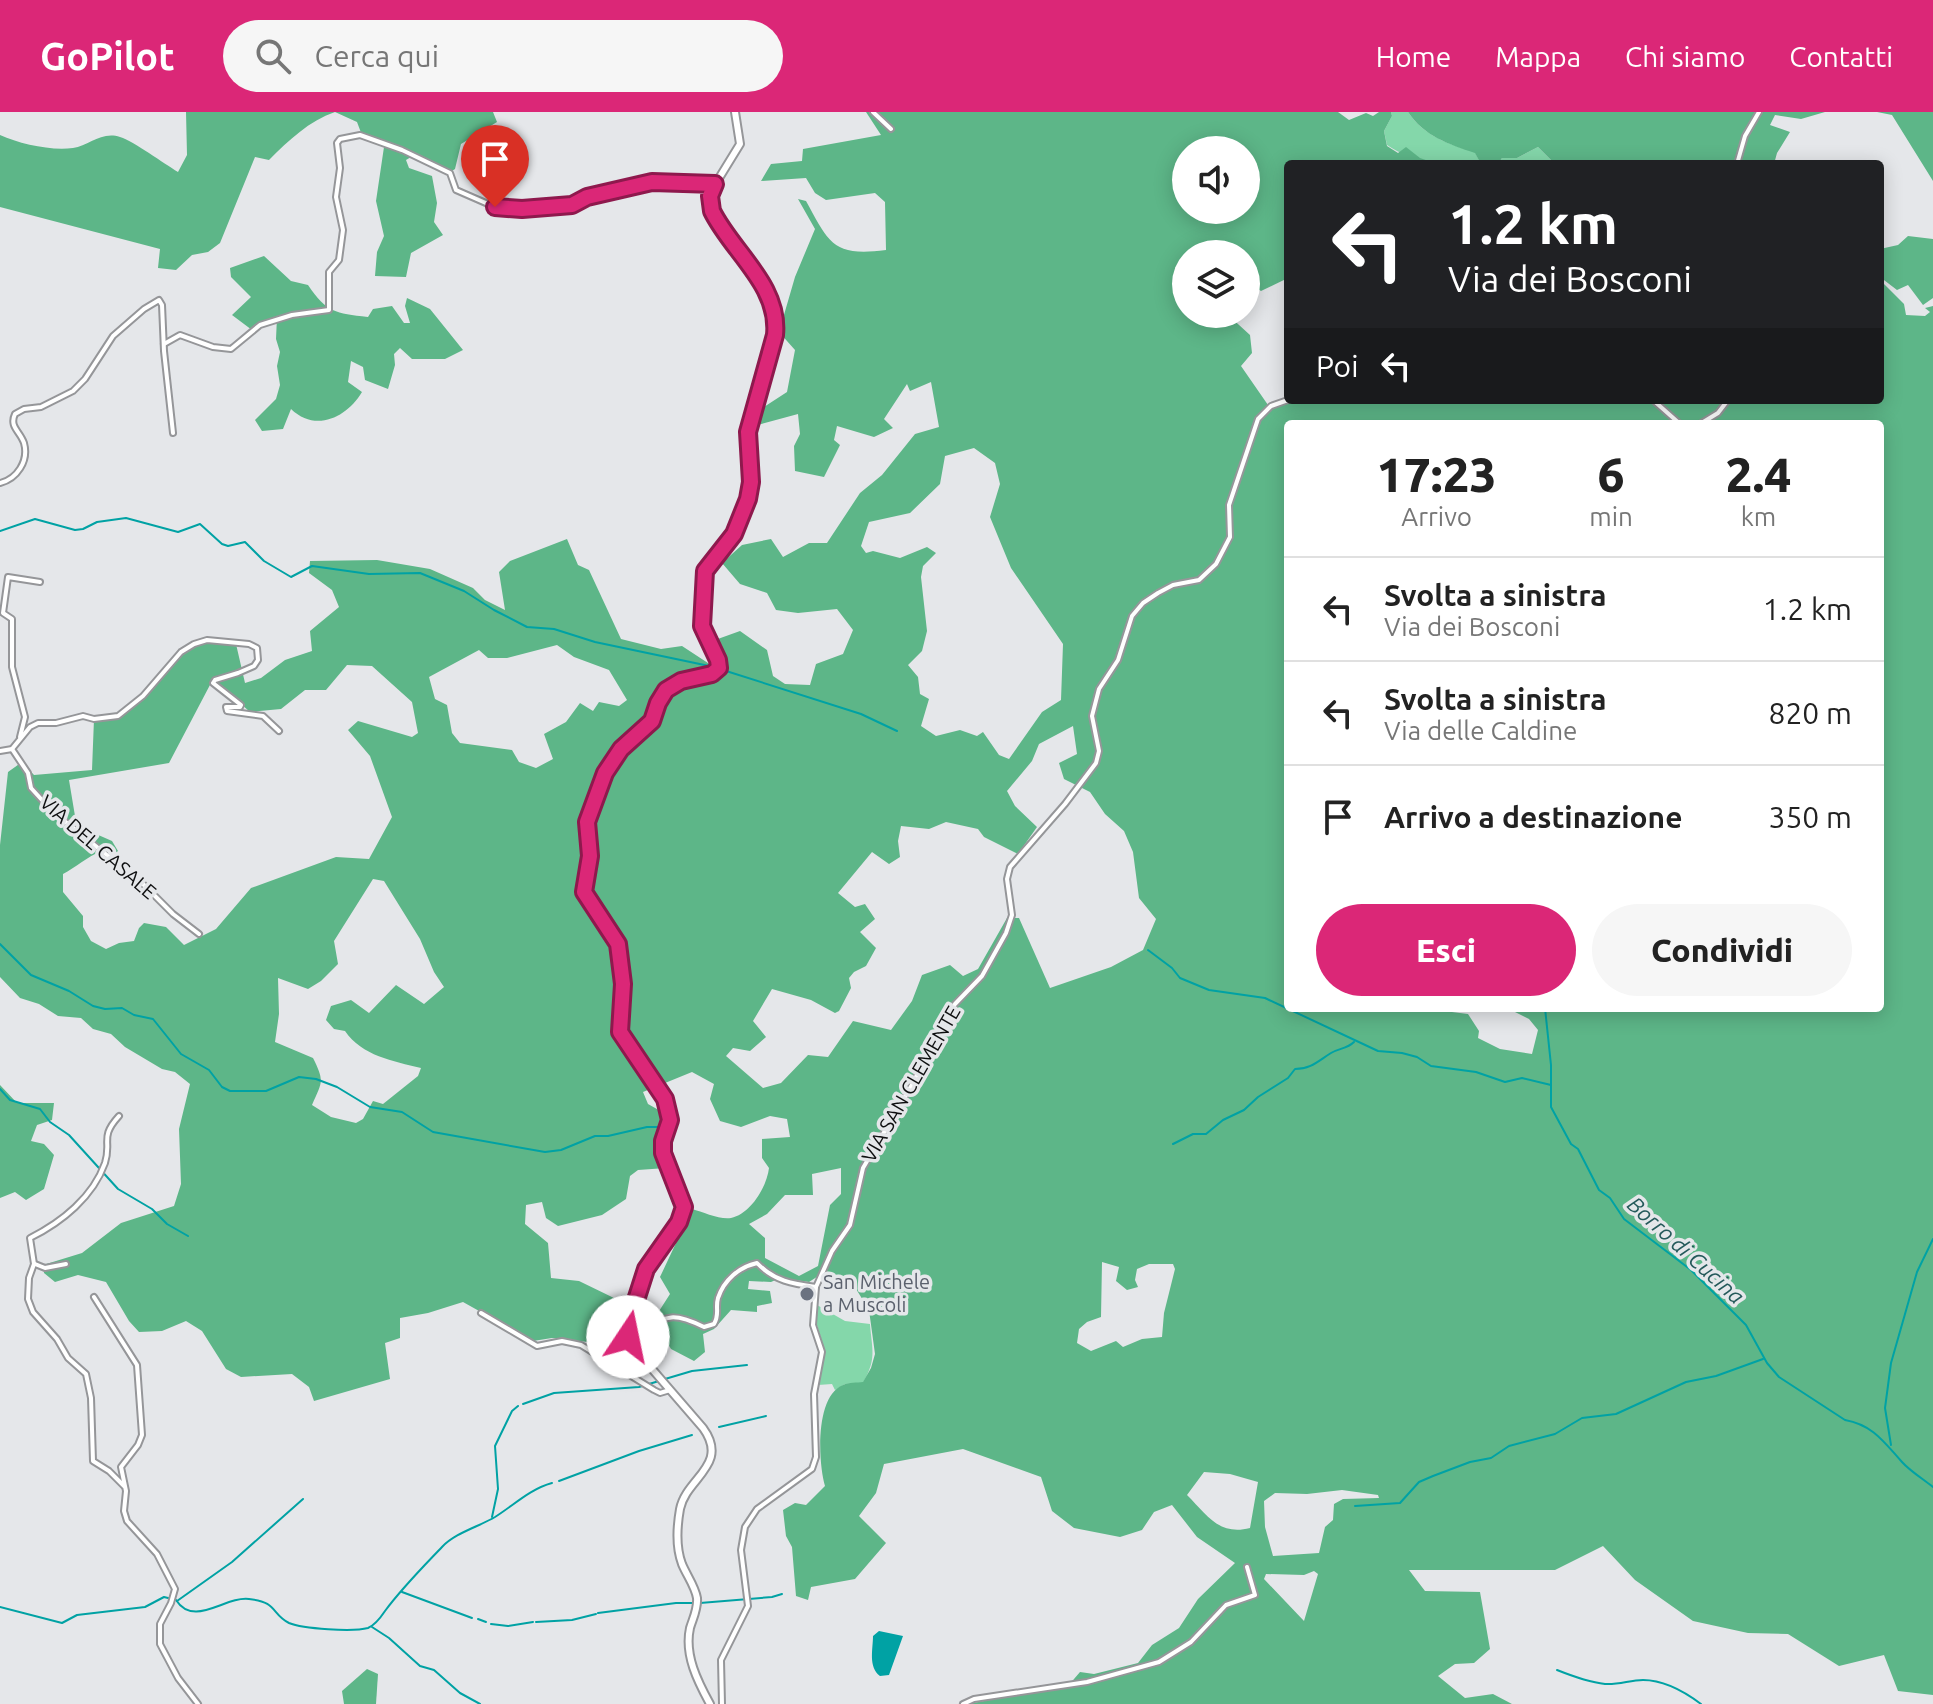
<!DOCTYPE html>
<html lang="it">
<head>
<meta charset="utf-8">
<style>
  body { margin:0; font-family:Ubuntu,sans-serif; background:#f6f6f6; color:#222; height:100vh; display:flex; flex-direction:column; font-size:30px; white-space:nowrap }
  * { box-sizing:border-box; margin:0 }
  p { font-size:26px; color:#767676 }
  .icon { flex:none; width:44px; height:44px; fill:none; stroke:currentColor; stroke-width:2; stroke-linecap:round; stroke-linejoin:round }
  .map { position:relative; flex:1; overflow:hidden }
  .details { position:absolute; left:1284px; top:308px; width:600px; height:592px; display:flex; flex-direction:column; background:#fff; border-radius:8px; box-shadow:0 4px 20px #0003 }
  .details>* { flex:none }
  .top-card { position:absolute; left:1284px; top:48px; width:600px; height:244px; border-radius:8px; box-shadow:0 4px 20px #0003; background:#202124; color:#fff; overflow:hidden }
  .fabs { position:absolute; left:1172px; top:24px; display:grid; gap:16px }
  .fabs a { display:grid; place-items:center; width:88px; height:88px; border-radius:50%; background:#fff; box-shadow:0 4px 20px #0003; font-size:40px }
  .pin { position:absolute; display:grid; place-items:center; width:68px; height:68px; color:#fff; margin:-82px -34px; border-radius:50% 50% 50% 0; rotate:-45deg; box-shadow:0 0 8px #0007 }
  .pin .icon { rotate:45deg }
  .me { position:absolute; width:88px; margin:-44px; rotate:11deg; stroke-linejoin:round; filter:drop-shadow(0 0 6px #0008) }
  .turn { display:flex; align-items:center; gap:28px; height:168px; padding:0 32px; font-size:36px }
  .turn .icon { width:104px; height:104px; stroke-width:2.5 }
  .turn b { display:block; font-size:56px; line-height:68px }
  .then { display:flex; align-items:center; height:76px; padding:0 32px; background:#0003; gap:16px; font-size:30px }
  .eta { display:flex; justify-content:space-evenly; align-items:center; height:136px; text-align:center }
  .eta b { font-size:48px; font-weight:800; line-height:56px }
  .primary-button { display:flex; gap:16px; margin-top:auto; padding:16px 32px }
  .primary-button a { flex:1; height:92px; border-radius:48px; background:#db2777; color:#fff; font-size:32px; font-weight:800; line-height:92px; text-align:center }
  .primary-button a+a { background:#f6f6f6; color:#222 }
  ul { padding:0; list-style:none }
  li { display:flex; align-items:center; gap:24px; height:104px; padding:0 32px; border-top:2px solid #e0e0e0 }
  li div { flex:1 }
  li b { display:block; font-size:30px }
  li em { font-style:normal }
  header { display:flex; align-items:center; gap:48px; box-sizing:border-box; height:112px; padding:0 40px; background:#db2777; color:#fff }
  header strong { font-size:38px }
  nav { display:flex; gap:44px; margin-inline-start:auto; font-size:28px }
  .search { width:560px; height:72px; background:#f6f6f6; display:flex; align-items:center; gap:20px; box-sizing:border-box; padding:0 28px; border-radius:44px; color:#767676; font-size:30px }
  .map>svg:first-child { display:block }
</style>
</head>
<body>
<header>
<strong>GoPilot</strong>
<div class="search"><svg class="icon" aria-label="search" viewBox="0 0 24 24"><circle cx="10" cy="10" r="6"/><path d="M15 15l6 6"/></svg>Cerca qui</div>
<nav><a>Home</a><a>Mappa</a><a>Chi siamo</a><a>Contatti</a></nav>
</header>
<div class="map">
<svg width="1933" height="1592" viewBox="0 0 1933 1592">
  <rect width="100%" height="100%" fill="#e5e7ea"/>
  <g fill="#84d7aa">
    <path d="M1391 0H1408C1424 24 1448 32 1475 40L1481 52C1449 52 1414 52 1387 33L1384 19 1392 4Z"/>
    <path d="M1538 35 1555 52H1498L1502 46H1517Z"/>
    <path d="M817 1193 845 1209 870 1212C872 1239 877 1246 863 1271L845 1272 835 1278 832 1272 818 1273 825 1239 816 1210Z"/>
  </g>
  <g fill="#5db688" fill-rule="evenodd">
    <path d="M186 0H493L497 10 461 32 455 57 452 59 416 42 406 48 409 56 432 64 437 91 434 110 443 123 411 141 406 165 375 164 377 140 384 124 376 89 384 35 363 26 357 10 335 0C309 9 289 28 269 48L255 45 220 131 208 140 192 143 176 158 158 156 160 137 0 95V23C20 32 51 39 73 36 89 34 101 19 120 25 135 30 163 51 178 60L187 43Z"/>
    <path d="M866 0H1338L1349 8 1366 1 1373 4 1379 0H1391L1392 4 1384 19 1387 34 1398 41 1406 35 1420 46 1437 52H1288V166L1261 179 1246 169V142H1186V202H1227L1250 223 1252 241 1241 254 1268 293 1288 285V288H1880V168L1904 192 1906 203 1925 204 1930 200 1925 196 1933 194V1583L1898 1579 1884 1543 1839 1554 1788 1522 1748 1521 1693 1509 1635 1468 1603 1434 1555 1458H1409L1425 1479 1480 1480 1490 1537 1474 1551 1455 1552 1438 1564 1465 1586 1493 1582 1512 1592H967L1068 1574 1080 1560 1094 1562 1138 1551 1152 1533 1179 1516 1198 1487 1235 1451 1197 1425 1172 1393 1154 1400 1142 1418 1120 1425 1074 1416 1052 1399 1041 1365 963 1337 884 1352 876 1381 859 1404 886 1431 855 1467 811 1475 808 1488 796 1484 792 1435 786 1424 783 1398 795 1391 806 1393 825 1374C818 1350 815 1284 843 1273 849 1270 857 1271 863 1270L871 1256 875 1242 869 1198 853 1172 826 1159 809 1170 780 1166 771 1170 749 1169 748 1177 770 1179 772 1191 757 1194V1200L731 1198 714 1217 703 1222 705 1240 694 1249 671 1237 654 1207 670 1182 660 1165 692 1097C703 1100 720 1108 731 1106 751 1102 767 1074 769 1056L762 1046V1027L790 1025 787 1007 770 1004 741 1015 720 1009 710 987 714 972 692 960 643 980 648 992 664 1001C668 1013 661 1017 659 1029 658 1038 662 1048 666 1056L638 1058 630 1064 626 1087 602 1103 558 1114 546 1106 542 1090 526 1093 525 1112 548 1131 551 1166 579 1169 614 1186 607 1214 588 1230 552 1226 533 1229 463 1190 428 1201 400 1206V1226L385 1231 390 1267 314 1289 309 1275 292 1262 241 1265 226 1257 202 1219 186 1209 162 1219 139 1220 129 1209 106 1170 78 1163 55 1170 44 1161 43 1153 82 1141 121 1111 174 1094 181 1072 179 1017 190 972 175 960 162 957 125 935 111 922 93 917 81 906 58 904 39 892 20 886 0 865V733L8 660 22 650 34 663 92 658 94 607 118 604 143 584 181 540 207 529 236 532 245 571 261 566 285 548 312 539 310 519 339 495 332 478 309 461 310 449 377 448 430 457 473 476 485 488 505 498 499 460 510 449 567 427 578 453 589 458 621 527 661 537 682 534 711 553 724 552 715 528 740 519 767 538 773 564 785 572 810 573 816 552 843 542 853 518 837 497 798 501 776 498 767 481 740 472 722 451 742 433 771 427 783 445 809 431H827L860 381 882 363 915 322 939 315 931 270 910 279 907 272 884 307 893 316 874 325 837 314 834 328 840 333 824 365 795 359 794 334 800 322 798 302 754 314 756 300 787 280 795 238 779 220 795 165 815 117 798 87 806 89C829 131 833 145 886 138L885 90 875 81 826 88 815 81 806 66 761 69 771 52 802 49 803 37 881 23ZM1186 38H1246V98H1186ZM1288 312H1880V896H1513V899L1529 907 1538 918 1532 942 1500 937 1478 926 1479 919 1468 902 1452 900 1448 896H1288ZM974 336 995 351 1000 372 990 405 1011 456 1063 532 1061 588 1042 600 1009 647 999 643 983 620 977 624 960 618 936 624 921 614 929 587 920 582 918 565 908 553 922 539 927 519 921 465 923 454 936 441 927 435 900 446 873 439 866 441 861 434 869 410 910 401 940 372 945 344ZM557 533 574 545 609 558 627 588 619 594 599 590 593 599 580 591 566 610 544 622 553 647 536 656 519 650 512 638 460 631 452 621 447 593 435 587 429 565 479 538 488 546H507ZM347 553 372 554 412 590 418 621 412 625 358 609 348 618 370 644 392 705 369 747 336 745 251 776 216 817 184 833 166 815 144 811 139 816 134 829 119 831 106 837 91 829 83 815V804L63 780V762C75 756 88 744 100 740L110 745 118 739 112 729 71 711 75 704 69 668 169 651 211 571 221 574 250 600 281 597 305 578H326ZM1073 614 1077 642 1059 651 1064 667 1090 680 1105 702 1124 719 1133 740 1139 786 1156 807 1143 838 1111 855 1050 876 1019 806H1007L978 857 963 864 950 853 922 863 912 889 891 918 853 909 828 945 808 943 781 971 763 976 726 944 733 936 750 939 766 925 753 909 772 877 811 888 835 901 839 899 851 876 849 866 854 860 866 854 876 836 860 820 875 807 865 792 855 795 838 781 872 740 889 752 900 745 898 729 901 714 929 717 946 710 978 717 984 725 1018 742 1037 715 1015 694 1007 679 1032 649 1039 632ZM373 767 384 769 420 827 434 860 444 875 424 892 396 873 369 901 351 888 331 894 326 908 334 917 345 919C362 944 393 949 421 956L418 964 383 992 373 989 363 1007 356 1011 331 1005 312 993C322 970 325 970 313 946L275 930 279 902 278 866 308 877 321 869 338 852 334 829ZM841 1056V1082L830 1093 818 1154 799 1164 765 1146V1126L749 1112 767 1102 785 1083H813L812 1062ZM1102 1150 1119 1155 1116 1169 1127 1178 1138 1175 1135 1168 1137 1157 1149 1152H1173L1175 1157 1164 1201 1162 1225 1142 1227 1123 1235 1116 1229 1091 1239 1077 1231 1079 1217 1087 1210 1101 1205ZM1204 1360 1230 1362 1258 1370 1250 1416C1219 1424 1207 1403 1187 1383ZM1342 1378 1378 1383 1379 1386 1343 1387 1334 1392 1333 1408 1325 1415 1319 1441 1273 1444 1265 1415 1264 1389 1275 1381 1307 1382ZM1314 1459 1318 1462 1304 1509 1264 1467 1266 1462 1304 1463Z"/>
    <path d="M1408 0H1825L1801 7 1775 3 1770 13 1790 20 1777 41 1774 52H1555L1538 35 1517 46H1502L1498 52H1481L1475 41C1448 32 1424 24 1408 0Z"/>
    <path d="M1877 0H1933V69L1892 3Z"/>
    <path d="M1908 124 1933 127V186L1923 193 1908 173 1897 178 1880 165V137L1898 133Z"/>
    <path d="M264 144 291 169 308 173C327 201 335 201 368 205L373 197 392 194 404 211H410L405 194 407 186 430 197 463 238 445 247H412L400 236 394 242 395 253 388 277 365 268 363 255 351 249 348 270 362 280C347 305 316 321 291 297L283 317 262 319 255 308 276 287 280 273 277 254 280 240 276 227 277 205 262 211 252 218 232 203 251 185 231 165 230 156Z"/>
    <path d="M0 973 17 991H54L52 1008 37 1013 31 1029 44 1032 54 1043 44 1077 26 1088 15 1080 0 1086Z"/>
    <path d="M367 1557 378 1562 376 1592H344L342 1579Z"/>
  </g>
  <path fill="#00a2a4" d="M879 1519 903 1524 889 1563 880 1564C868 1555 873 1537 873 1524Z"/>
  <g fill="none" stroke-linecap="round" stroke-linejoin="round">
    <g stroke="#00a2a4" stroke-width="2">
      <path d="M0 419 35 407 75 418 83 417 97 410 126 406 178 420 200 412 222 432 228 434 245 430 264 449 291 465 312 454 369 462 420 461 464 479 494 498 527 515 554 517 595 530 714 555"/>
      <path d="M723 558 861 602 897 619"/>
      <path d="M0 832 31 863 69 879 93 894 105 897 122 896 134 903 153 907 181 942 209 958 222 975 230 979H266L299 965 316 967 337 975 370 995 402 1000 433 1020 545 1040 561 1038 595 1024H608L647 1015H665"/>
      <path d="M1148 838 1172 856 1180 866 1209 878 1265 886 1378 939 1402 941 1417 945 1431 954 1476 960 1505 970 1522 966 1551 973"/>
      <path d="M1545 896 1551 953V995L1571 1032 1578 1037 1599 1078 1610 1086 1624 1107 1691 1158 1746 1213 1767 1251 1779 1265 1845 1308C1873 1313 1884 1330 1902 1350 1910 1359 1923 1367 1933 1375"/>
      <path d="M0 977 10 988 40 997 50 1010 69 1023 118 1077 152 1097 167 1112 188 1124"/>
      <path d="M1173 1032 1193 1022H1206L1223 1008 1244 998 1258 985 1288 966 1295 957C1311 957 1318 949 1331 941 1339 936 1347 937 1354 930"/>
      <path d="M665 1267 692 1259 747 1253"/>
      <path d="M523 1292 554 1281 639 1275 659 1269"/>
      <path d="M719 1315 766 1304"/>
      <path d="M1891 1333 1885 1296 1891 1251 1917 1160 1933 1127"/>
      <path d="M559 1369 639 1339 692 1323"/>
      <path d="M1355 1394 1400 1391 1419 1370 1433 1364 1470 1350 1491 1346 1509 1334 1555 1322 1582 1306 1616 1302 1686 1270 1716 1264 1763 1247"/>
      <path d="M492 1405 498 1377 495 1334 512 1299 518 1294"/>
      <path d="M402 1480 472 1506"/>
      <path d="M177 1489 232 1450 303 1387"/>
      <path d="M700 1491 772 1485 782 1482"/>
      <path d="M0 1495 62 1511 77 1503 145 1495 164 1485 176 1488C194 1516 225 1484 249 1487 278 1490 271 1502 289 1511 303 1517 353 1520 368 1516 375 1513 381 1505 385 1499 402 1476 422 1456 442 1435 455 1421 478 1415 495 1405 514 1393 530 1377 552 1371"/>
      <path d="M598 1501 676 1491H694"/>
      <path d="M478 1507 486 1510"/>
      <path d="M536 1510 572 1508 596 1502"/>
      <path d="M491 1512 508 1514 533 1510"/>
      <path d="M372 1515 389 1526 420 1554 434 1558 460 1581 480 1592"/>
      <path d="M1557 1558C1572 1564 1588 1570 1605 1572 1619 1573 1630 1568 1643 1568 1664 1568 1685 1580 1701 1592"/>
    </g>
    <defs>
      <g id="minor">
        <path d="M873 0 891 17"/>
        <path d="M1737 52 1745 24 1759 0"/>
        <path d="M164 232 180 223 213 235 231 237 260 213 292 203 329 198V160L339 148 343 118 336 85 340 56 337 31 340 27 360 23 402 38 450 61 456 78 495 95 522 97 572 93 587 85 652 70 715 72"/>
        <path d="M1653 288 1680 312"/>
        <path d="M1700 312 1718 301 1728 288"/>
        <path d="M0 371C17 367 29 349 24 331 20 319 9 315 15 302L24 297 41 295 73 279 85 267 113 224 144 197 159 188 162 193 164 239 173 321"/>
        <path d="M20 625 25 605 12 555V507L3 501 8 465 40 470"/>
        <path d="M12 637 28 661 31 676 52 699 143 772 173 802 199 822"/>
        <path d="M0 639 12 637 30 615 38 611H56L83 604 94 607 118 604 143 584 181 540 194 532 207 528 249 532 257 536 258 548 254 554 238 561 215 568 213 571 241 593 240 595H226L227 599 263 604 279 619"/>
        <path d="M119 1004C99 1026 112 1029 105 1051 93 1085 62 1110 30 1126L34 1152 29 1166 28 1187 33 1200 57 1227 68 1246 86 1262 91 1286 93 1349 109 1359 124 1374"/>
        <path d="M35 1152 45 1156 66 1152"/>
        <path d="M94 1185 137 1253 142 1323 138 1333 121 1355 126 1379 124 1399 127 1409 157 1442 175 1477 171 1491 160 1512V1532L178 1566 198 1592"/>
        <path d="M481 1201 537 1234 562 1229 581 1233 654 1278 660 1281 670 1278"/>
        <path d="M652 1254 639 1231 637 1221C667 1204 671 1199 704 1215L714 1212C720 1202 715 1196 718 1186 724 1168 739 1155 757 1151 774 1169 793 1172 816 1175"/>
        <path d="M722 1592 721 1548 748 1494 741 1438 745 1415 757 1397 812 1357 816 1345 814 1282 822 1240 813 1213 816 1175 832 1139 850 1113 863 1056 913 971 941 913 955 892 982 864 1006 821 1012 803 1007 767 1010 755 1065 692 1096 651 1099 639 1092 604 1099 577 1118 548 1132 504 1143 491 1158 481 1173 473 1199 468 1216 452 1230 425 1229 393 1258 307 1271 294 1288 288"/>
        <path d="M963 1592 974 1587 1087 1570 1159 1550 1191 1530 1226 1493 1255 1483 1247 1455"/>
      </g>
      <path id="secondary" d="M710 1592C698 1570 684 1543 690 1516 693 1506 698 1497 697 1486 695 1474 687 1464 682 1452 676 1436 677 1414 680 1397 686 1366 730 1353 703 1316L633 1235 627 1216 644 1162 650 1148 682 1106 684 1095 663 1036 670 1008 667 991 656 971 620 920 623 872 618 832 584 780 590 744 587 710 605 661 621 637 652 609 666 578 681 569 712 562 719 556 718 548 702 514 705 459 734 422 748 387 750 357 748 320 776 215 769 184 718 110 711 95 713 76 740 32 735 0"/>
    </defs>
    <use href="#minor" stroke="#959699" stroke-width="8"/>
    <use href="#secondary" stroke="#959699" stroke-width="10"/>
    <use href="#minor" stroke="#fff" stroke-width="4"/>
    <use href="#secondary" stroke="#fff" stroke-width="6"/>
  </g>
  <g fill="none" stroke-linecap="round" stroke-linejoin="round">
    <defs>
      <path id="route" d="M495 95 522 97 572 93 587 85 652 70 715 72 710 84 712 99C732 140 780 173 775 223L748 320 751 370 748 387 734 422 705 459 702 514 718 548 719 556 712 562 681 569 666 578 658 591 652 609 621 637 605 661 587 710 590 744 584 780 618 832 623 872 620 920 665 987 670 1008 663 1029V1041L684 1095 679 1110 646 1157 629 1210 628 1225"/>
    </defs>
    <use href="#route" stroke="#8e194d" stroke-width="20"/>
    <use href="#route" stroke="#db2777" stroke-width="14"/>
  </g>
  <circle fill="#6b7280" stroke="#e5e7ea" stroke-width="3" cx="807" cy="1182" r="8"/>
  <g text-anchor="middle" stroke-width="7" stroke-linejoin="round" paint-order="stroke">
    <g font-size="20" fill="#0e0f10" stroke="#e5e7ea">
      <text transform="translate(98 735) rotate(41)" y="7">VIA DEL CASALE</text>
      <text transform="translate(911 972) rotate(-60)" y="7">VIA SAN CLEMENTE</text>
    </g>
    <g font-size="20" fill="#5b616d" stroke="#e5e7ea" text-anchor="start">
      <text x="823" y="1177">San Michele<tspan x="823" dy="23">a Muscoli</tspan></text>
    </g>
    <g font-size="22" font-style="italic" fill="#255a5b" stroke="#e5e7ea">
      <text transform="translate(1686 1138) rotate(42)" y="8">Borro di Cucina</text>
    </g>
  </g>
</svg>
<div class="fabs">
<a><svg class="icon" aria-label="sound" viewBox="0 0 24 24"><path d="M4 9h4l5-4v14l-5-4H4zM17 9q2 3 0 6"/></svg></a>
<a><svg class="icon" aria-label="layers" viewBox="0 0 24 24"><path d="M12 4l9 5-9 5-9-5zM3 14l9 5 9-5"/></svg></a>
</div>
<div class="pin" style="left:495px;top:95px;background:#d93025"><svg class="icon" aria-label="arrive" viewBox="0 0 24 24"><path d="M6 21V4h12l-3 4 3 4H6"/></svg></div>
<svg class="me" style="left:628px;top:1225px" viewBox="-20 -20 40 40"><circle r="19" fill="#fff"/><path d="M0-13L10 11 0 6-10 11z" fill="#db2777"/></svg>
<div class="top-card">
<div class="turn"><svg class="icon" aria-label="left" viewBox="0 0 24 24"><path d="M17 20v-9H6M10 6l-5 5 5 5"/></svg><div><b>1.2 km</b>Via dei Bosconi</div></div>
<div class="then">Poi<svg class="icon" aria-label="left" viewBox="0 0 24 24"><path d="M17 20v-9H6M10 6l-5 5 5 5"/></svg></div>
</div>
<section class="details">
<div class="eta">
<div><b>17:23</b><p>Arrivo</p></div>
<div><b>6</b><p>min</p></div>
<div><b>2.4</b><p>km</p></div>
</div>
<ul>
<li><svg class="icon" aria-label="left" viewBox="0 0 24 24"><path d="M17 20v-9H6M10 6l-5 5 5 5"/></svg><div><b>Svolta a sinistra</b><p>Via dei Bosconi</p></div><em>1.2 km</em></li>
<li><svg class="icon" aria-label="left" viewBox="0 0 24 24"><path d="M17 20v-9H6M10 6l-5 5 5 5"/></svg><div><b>Svolta a sinistra</b><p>Via delle Caldine</p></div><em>820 m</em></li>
<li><svg class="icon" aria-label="arrive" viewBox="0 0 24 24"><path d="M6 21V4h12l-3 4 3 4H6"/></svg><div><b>Arrivo a destinazione</b></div><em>350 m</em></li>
</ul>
<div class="primary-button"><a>Esci</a><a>Condividi</a></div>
</section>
</div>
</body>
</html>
